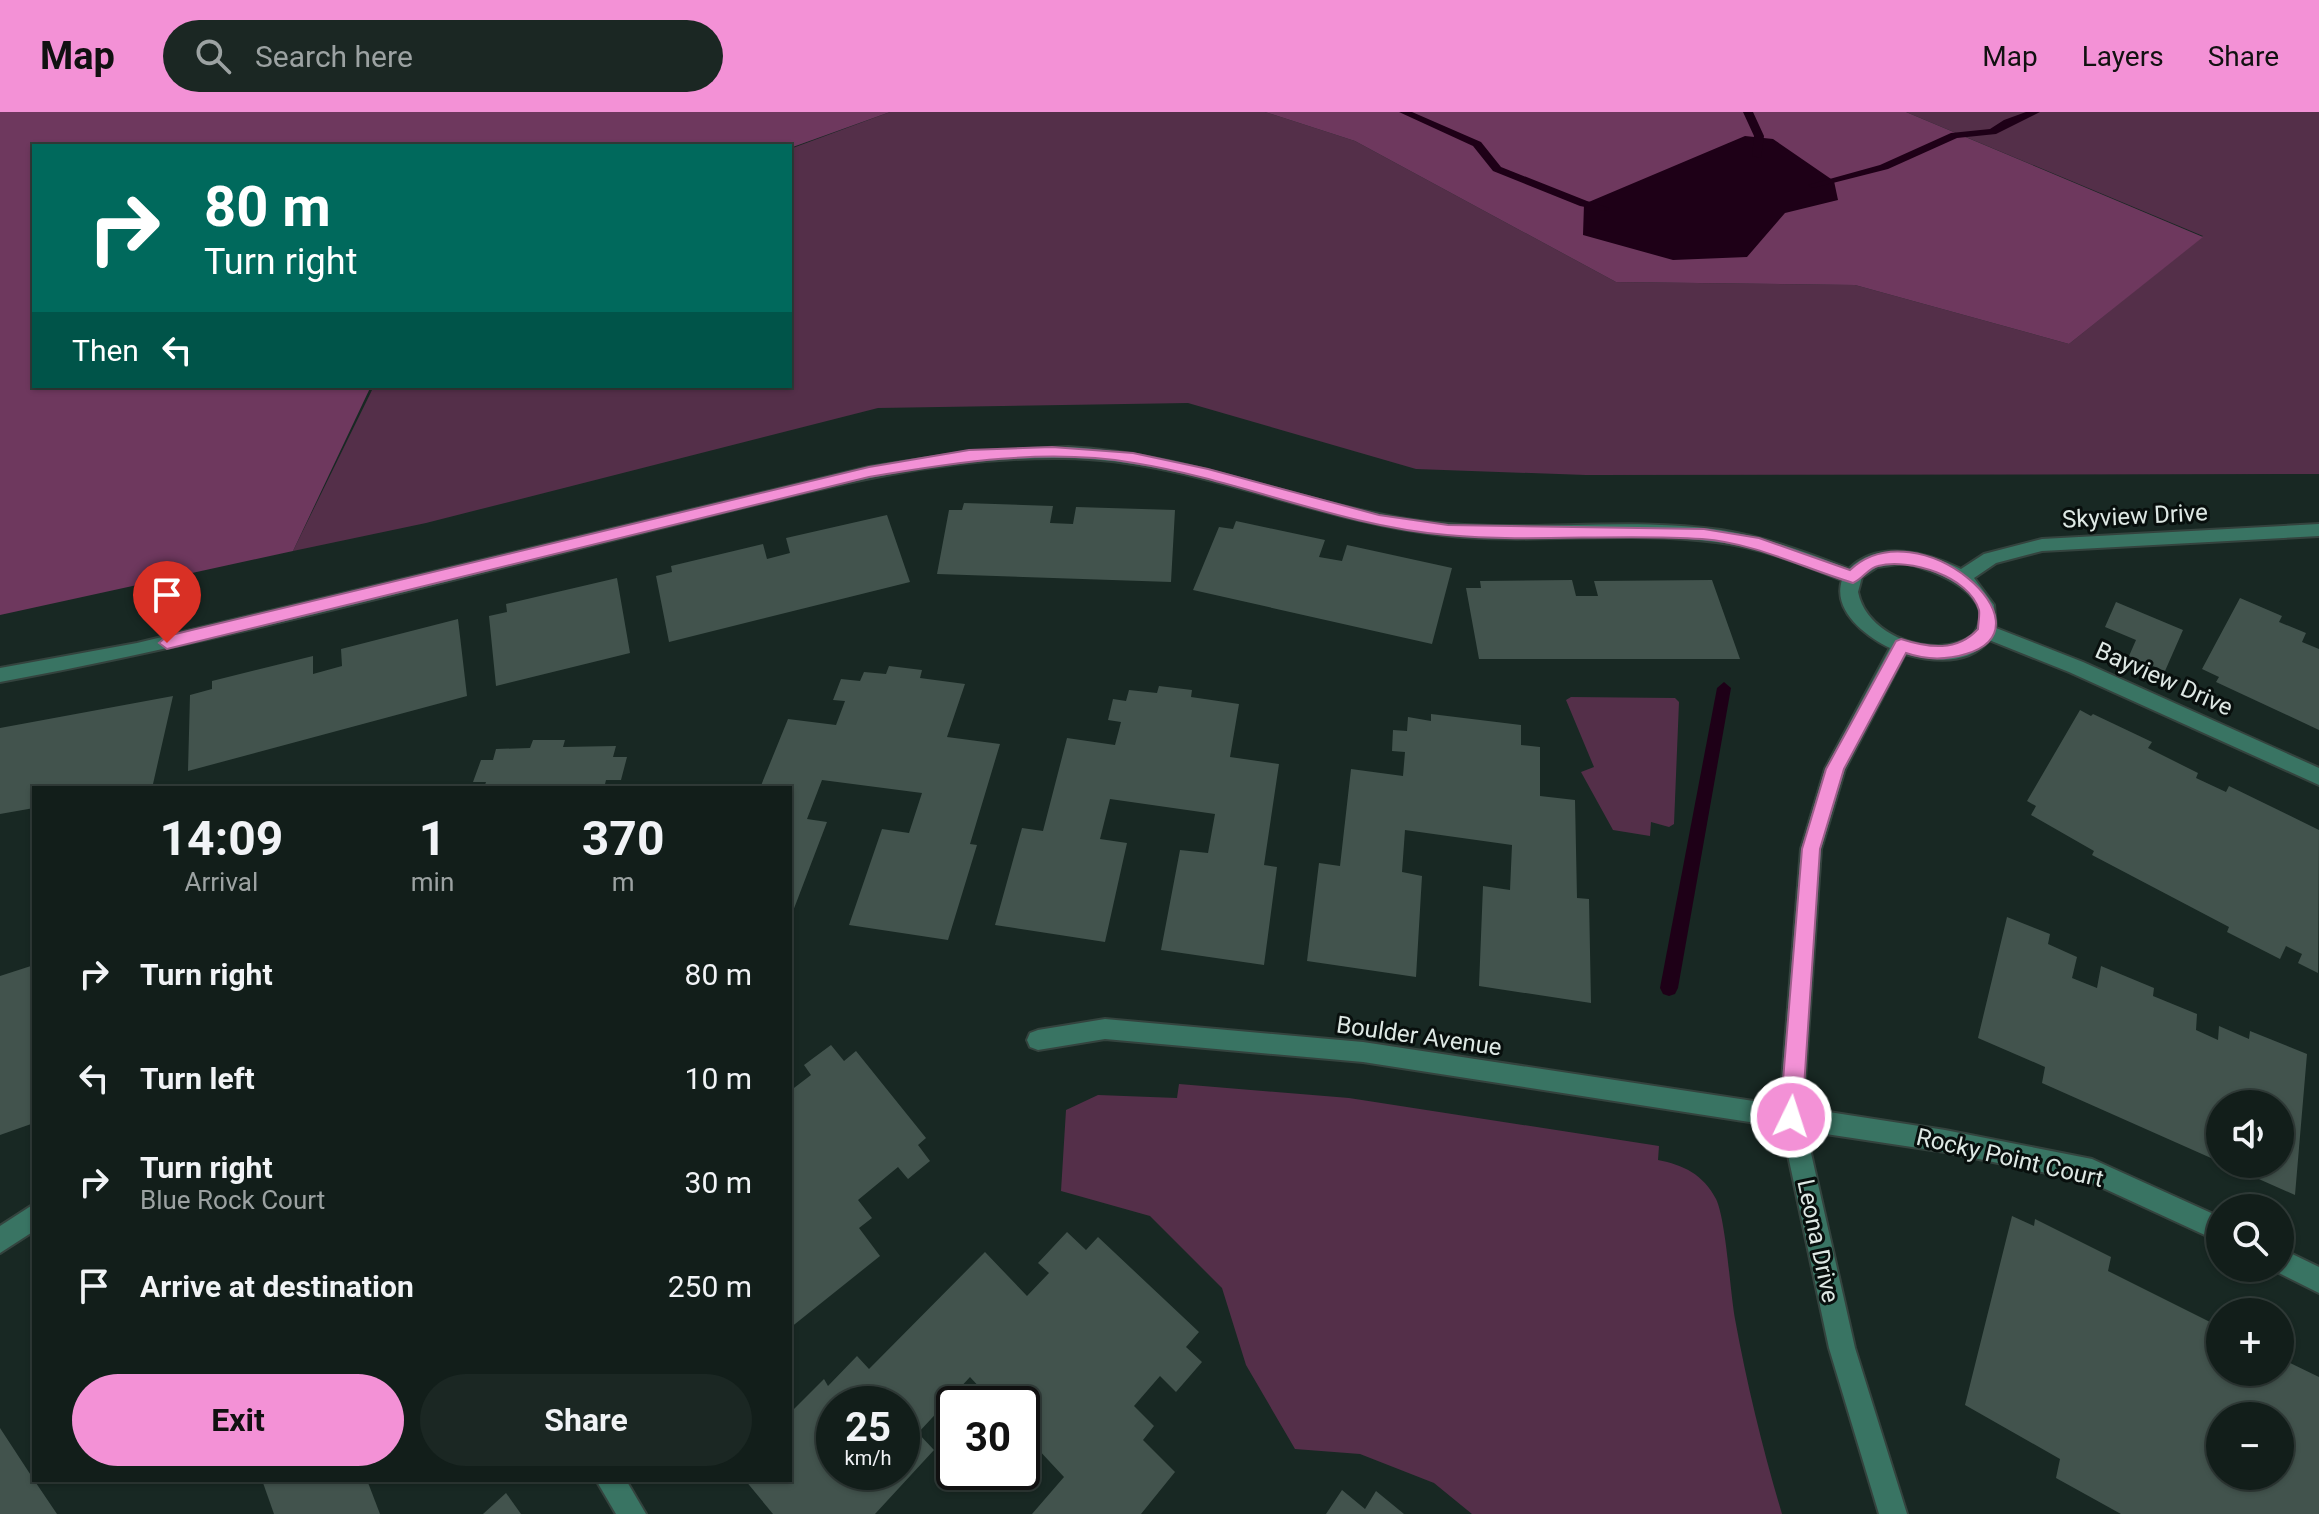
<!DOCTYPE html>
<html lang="en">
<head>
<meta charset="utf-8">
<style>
  body { margin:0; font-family:Roboto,sans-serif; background:#1b2723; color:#f1f3f6; height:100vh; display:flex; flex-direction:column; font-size:30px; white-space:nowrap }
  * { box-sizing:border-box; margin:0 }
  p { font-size:26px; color:#9ca2a2 }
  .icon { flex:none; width:44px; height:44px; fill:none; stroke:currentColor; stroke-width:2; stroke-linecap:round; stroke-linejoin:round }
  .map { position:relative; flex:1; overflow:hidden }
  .panel { position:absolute; left:32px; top:674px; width:760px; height:696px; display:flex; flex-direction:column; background:#121e1a; border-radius:0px; box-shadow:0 2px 6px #0004,0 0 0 2px #313c39 }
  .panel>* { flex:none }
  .top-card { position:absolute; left:32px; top:32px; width:760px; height:244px; border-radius:0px; box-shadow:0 2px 6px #0004,0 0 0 2px #313c39; background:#00695c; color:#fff; overflow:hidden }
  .fabs { position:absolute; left:2206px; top:978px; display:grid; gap:16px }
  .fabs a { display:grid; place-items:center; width:88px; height:88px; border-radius:50%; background:#121e1a; box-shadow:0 2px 6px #0004,0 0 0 2px #313c39; font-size:40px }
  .speed { position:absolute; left:816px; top:1274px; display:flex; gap:16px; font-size:40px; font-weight:700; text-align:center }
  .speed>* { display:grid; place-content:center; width:104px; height:104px; border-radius:50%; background:#121e1a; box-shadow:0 2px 6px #0004,0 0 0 2px #313c39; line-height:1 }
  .speed small { font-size:20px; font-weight:400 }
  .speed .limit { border:4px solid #111; border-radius:12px; background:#fff; color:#111 }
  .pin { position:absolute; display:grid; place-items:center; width:68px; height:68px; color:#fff; margin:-82px -34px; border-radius:50% 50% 50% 0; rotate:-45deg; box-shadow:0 0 8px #0007 }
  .pin .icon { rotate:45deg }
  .me { position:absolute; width:88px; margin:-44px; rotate:4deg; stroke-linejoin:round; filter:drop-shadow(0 0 6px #0008) }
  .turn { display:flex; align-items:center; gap:28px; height:168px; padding:0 40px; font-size:36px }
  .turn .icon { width:104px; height:104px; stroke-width:2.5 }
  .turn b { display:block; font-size:56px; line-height:68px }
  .then { display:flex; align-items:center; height:76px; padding:0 40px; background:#0003; gap:16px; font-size:30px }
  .eta { display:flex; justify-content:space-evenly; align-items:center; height:136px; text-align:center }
  .eta b { font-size:48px; font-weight:700; line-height:56px }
  .cta { display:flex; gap:16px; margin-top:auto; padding:16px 40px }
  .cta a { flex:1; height:92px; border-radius:48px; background:#f391d6; color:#111; font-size:32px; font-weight:700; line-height:92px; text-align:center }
  .cta a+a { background:#1b2723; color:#f1f3f6 }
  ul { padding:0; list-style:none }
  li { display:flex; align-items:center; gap:24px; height:104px; padding:0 40px }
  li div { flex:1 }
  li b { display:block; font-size:30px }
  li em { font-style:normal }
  header { display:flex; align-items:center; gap:48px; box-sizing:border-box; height:112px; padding:0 40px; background:#f391d6; color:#111 }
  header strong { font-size:38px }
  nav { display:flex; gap:44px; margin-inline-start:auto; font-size:28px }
  .search { width:560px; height:72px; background:#1b2723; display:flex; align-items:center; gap:20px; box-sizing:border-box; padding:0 28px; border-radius:44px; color:#9ca2a2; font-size:30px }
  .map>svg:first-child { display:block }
</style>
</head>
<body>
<header>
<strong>Map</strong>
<div class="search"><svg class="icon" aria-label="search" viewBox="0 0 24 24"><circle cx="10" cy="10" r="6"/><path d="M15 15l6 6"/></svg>Search here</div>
<nav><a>Map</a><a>Layers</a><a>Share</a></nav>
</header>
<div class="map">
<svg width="2319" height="1402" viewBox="0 0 2319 1402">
  <rect width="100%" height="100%" fill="#182823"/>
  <g fill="#542f49">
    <path d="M890 0H1265L1355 29 1616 170 1855 173 2069 232 2203 124 1906 0H2319V362L1586 363 1416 357 1188 291 878 296 426 411 293 439 374 274H790V37Z"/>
    <path d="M1571 585 1675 586 1679 590 1674 712 1669 715 1651 710 1650 724 1613 718 1581 660 1594 655 1566 588Z"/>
    <path d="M1179 972 1349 986 1659 1034 1658 1048C1683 1053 1703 1062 1716 1087 1726 1108 1730 1179 1735 1207 1747 1273 1763 1338 1782 1402H1472L1434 1371 1360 1342 1295 1337 1246 1253 1222 1176 1150 1104 1061 1079 1066 998 1098 983 1177 986Z"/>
  </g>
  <g fill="#6e385e">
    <path d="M0 0H890L790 36 34 34V274H371L293 439 0 503Z"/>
    <path d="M1265 0H1906L2203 125 2069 232 1855 173 1616 170 1355 29Z"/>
  </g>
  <path fill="#1e0017" d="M1745 24 1773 27 1834 69 1838 88 1785 101 1747 145 1673 148 1583 123 1584 92Z"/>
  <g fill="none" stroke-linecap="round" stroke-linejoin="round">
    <g fill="#1e0017" fill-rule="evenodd">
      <path d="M1399 0H1412L1481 30 1501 55 1587 89 1610 96 1605 99 1580 94 1493 59 1473 34Z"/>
      <path d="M1743 0H1753L1764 24 1761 46 1752 44 1754 24Z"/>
      <path d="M2026 0H2040L1996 22 1957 26 1888 57 1813 76 1808 73 1880 53 1951 21 1990 17 2004 8Z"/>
      <path d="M1724 570 1731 576 1678 876 1675 882 1669 884 1663 882 1660 876 1717 576Z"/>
    </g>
  </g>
  <g fill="#42534d" fill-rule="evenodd">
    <path d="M964 391 1053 394 1050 411 1073 412 1076 395 1175 398 1171 470 937 462 949 398H962Z"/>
    <path d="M887 403 910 470 669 530 656 464 672 460 671 454 763 432 767 447 790 441 786 426Z"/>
    <path d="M1236 409 1325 428 1319 445 1342 449 1347 433 1452 456 1432 532 1193 478 1219 415 1233 417Z"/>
    <path d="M617 466 630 541 496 574 489 504 507 500 506 492Z"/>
    <path d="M1572 468 1576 484H1598L1594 469 1712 468 1740 547H1479L1466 476H1481L1480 469Z"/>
    <path d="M2240 486 2282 504 2279 510 2306 521 2302 530 2319 537V618L2216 570 2219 565 2202 557Z"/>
    <path d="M2116 490 2183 518 2165 559 2129 544 2136 528 2105 515Z"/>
    <path d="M458 507 467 584 188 659 190 583 212 577V569L313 544V562L342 554 341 537Z"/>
    <path d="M889 554 922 558 920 566 965 572 947 625 1000 632 970 732 977 733 948 828 849 813 882 717 909 721 922 681 822 668 807 707 827 710 790 807V676H760L788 607 836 613 845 589 833 588 841 567 860 569 864 560 886 562Z"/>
    <path d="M1159 574 1192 578 1191 585 1239 592 1230 645 1279 652 1264 753 1277 755 1264 853 1161 838 1180 738 1208 741 1215 702 1110 687 1100 727 1127 731 1105 830 995 813 1022 716 1043 719 1067 626 1115 633 1121 610 1108 608 1113 587 1126 589 1129 578 1157 581Z"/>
    <path d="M173 584 153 672 135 676H34V696L0 702V616Z"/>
    <path d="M2080 598 2091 604 2093 602 2152 630 2148 636 2198 661 2196 666 2226 680 2229 674 2319 718 2318 861 2298 851 2302 842 2286 834 2280 847 2227 820 2229 815 2092 743 2094 739 2031 703 2036 694 2027 689Z"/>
    <path d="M1431 602 1521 613V633L1540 635V684L1575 688 1577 786 1589 787 1591 891 1479 874 1483 774 1510 778 1512 733 1405 718 1402 760 1422 764 1416 865 1307 849 1319 751 1340 754 1351 657 1403 664 1405 640 1392 639 1393 618 1407 619 1408 605 1431 609Z"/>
    <path d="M533 628H565L563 635 616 634 613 645H627L621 668H606L604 676H484L486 670H473L481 648H493L496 637 530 636Z"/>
    <path d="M2007 805 2050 822 2048 832 2077 845 2072 866 2097 876 2101 854 2154 876 2153 884 2197 902 2196 918 2218 928 2219 914 2249 927 2250 919 2307 942 2295 1083 2225 1052H2280V992H2220V1050L2042 971 2045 955 1978 926Z"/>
    <path d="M34 853V1011L0 1023V864Z"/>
    <path d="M831 933 844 949 856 939 926 1026 918 1033 930 1049 908 1067 898 1055 858 1088 872 1106 859 1116 880 1144 790 1216V979L811 963 804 953Z"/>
    <path d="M2012 1104 2034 1114 2035 1107 2111 1145 2108 1159 2220 1215V1260H2280V1246L2319 1265V1402H2121L2056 1366 2060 1347 1965 1293ZM2220 1304H2280V1364H2220Z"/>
    <path d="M1067 1120 1086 1138 1098 1125 1199 1220 1186 1235 1202 1250 1176 1280 1160 1264 1134 1294 1154 1314 1143 1328 1175 1360 1141 1402H1032L1064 1365 1022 1320V1292H995L970 1265 918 1321 934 1338 875 1402H773L745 1368H790V1301L824 1267 828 1274 857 1244 869 1257 985 1140 1027 1184 1049 1161 1038 1151ZM834 1292H902V1360H834Z"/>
    <path d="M0 1316 34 1368 57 1402H0Z"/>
    <path d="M262 1368H367L380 1402H274Z"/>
    <path d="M1342 1378 1365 1397 1376 1379 1404 1402H1326Z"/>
    <path d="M506 1381 521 1402H483Z"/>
  </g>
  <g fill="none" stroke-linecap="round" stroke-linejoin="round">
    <defs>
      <g id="street">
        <path d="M1068 335C1185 341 1291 388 1406 407 1510 424 1617 403 1721 418 1765 425 1808 441 1849 457 1879 427 1928 441 1961 457L1984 442 2042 427 2319 412V424L2042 439 1996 451 1974 466 1994 493 1996 516 2083 550 2319 656V673L2069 560 1989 528C1969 553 1934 550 1905 542L1845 657 1821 737 1803 996 1945 1018 2092 1047 2220 1105V1130L2090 1070 1945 1040 1806 1019 1855 1236 1907 1402H1879L1829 1236 1782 1015 1363 950 1105 927 1038 938 1030 935 1027 928 1030 921 1038 918 1105 907 1363 930 1780 993 1801 737 1825 657 1890 536C1866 524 1832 499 1842 468 1801 452 1760 435 1716 430 1625 418 1533 433 1442 423 1313 409 1193 347 1063 346 920 344 782 387 645 420 431 473 217 530 0 570V556L137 531 869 355 968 340ZM1905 451C1933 457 2003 484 1973 523 1937 549 1867 526 1858 480L1862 465 1877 455Z"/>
        <path d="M34 1092V1119L0 1141V1114Z"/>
        <path d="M2280 1136 2319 1155V1181L2271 1157 2280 1156Z"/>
        <path d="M596 1368H626L646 1402H616Z"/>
      </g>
    </defs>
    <use href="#street" stroke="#34433e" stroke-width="4"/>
    <use href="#street" fill="#397463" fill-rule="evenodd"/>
  </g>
  <path fill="#f391d6" stroke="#9e5e8b" stroke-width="2" d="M1052 335 1133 341 1208 357 1379 403 1448 413 1704 417 1759 426 1850 458C1918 394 2057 515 1966 542 1946 548 1926 548 1906 541L1844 657 1820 737 1802 1005 1798 1013 1791 1015 1784 1013 1780 1005 1802 737 1826 657 1896 529 1901 527C1929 536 1957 540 1978 517 1978 512 1980 503 1979 498 1969 464 1909 446 1878 454 1868 456 1863 467 1853 471 1803 456 1755 431 1702 427 1617 421 1532 431 1447 423 1340 414 1240 368 1134 351 1046 336 957 350 869 365L167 537 159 531 167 524 869 355 969 338Z"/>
  <g text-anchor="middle" stroke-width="6" stroke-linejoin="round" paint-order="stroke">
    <g font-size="24" fill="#dee8e4" stroke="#080f0d">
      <text transform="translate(2135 404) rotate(-3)" y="8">Skyview Drive</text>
      <text transform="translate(2164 567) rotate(24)" y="8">Bayview Drive</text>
      <text transform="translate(1419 924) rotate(8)" y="8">Boulder Avenue</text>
      <text transform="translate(2010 1046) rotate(13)" y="8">Rocky Point Court</text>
      <text transform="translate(1818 1129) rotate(78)" y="8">Leona Drive</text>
    </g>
  </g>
</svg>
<div class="fabs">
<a><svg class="icon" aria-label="sound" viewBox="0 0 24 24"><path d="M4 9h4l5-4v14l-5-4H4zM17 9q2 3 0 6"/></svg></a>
<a><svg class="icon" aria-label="search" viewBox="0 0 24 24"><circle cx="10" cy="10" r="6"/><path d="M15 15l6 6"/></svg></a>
<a>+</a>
<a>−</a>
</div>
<div class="speed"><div>25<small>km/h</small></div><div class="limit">30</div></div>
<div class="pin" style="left:167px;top:531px;background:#d93025"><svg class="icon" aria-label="arrive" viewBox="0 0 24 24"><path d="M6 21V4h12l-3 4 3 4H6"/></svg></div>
<svg class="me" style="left:1791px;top:1005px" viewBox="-20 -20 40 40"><circle r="17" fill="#f391d6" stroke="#fff" stroke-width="3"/><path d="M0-11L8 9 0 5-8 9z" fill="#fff"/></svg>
<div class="top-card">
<div class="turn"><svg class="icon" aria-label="right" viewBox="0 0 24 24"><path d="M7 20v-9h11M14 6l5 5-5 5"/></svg><div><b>80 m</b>Turn right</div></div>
<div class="then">Then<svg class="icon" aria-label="left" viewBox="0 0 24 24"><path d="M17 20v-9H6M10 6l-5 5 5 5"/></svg></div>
</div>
<section class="panel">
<div class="eta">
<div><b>14:09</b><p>Arrival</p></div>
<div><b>1</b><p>min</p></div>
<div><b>370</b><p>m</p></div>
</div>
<ul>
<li><svg class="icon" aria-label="right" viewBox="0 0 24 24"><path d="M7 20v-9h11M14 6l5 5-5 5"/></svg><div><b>Turn right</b></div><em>80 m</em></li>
<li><svg class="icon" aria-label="left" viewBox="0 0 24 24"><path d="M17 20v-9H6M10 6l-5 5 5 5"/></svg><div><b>Turn left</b></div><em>10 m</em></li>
<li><svg class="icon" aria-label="right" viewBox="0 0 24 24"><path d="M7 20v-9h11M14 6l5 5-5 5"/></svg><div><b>Turn right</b><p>Blue Rock Court</p></div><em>30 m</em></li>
<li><svg class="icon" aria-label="arrive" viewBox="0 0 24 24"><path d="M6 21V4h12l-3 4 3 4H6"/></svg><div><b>Arrive at destination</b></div><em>250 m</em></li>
</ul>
<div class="cta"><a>Exit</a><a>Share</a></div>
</section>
</div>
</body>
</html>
